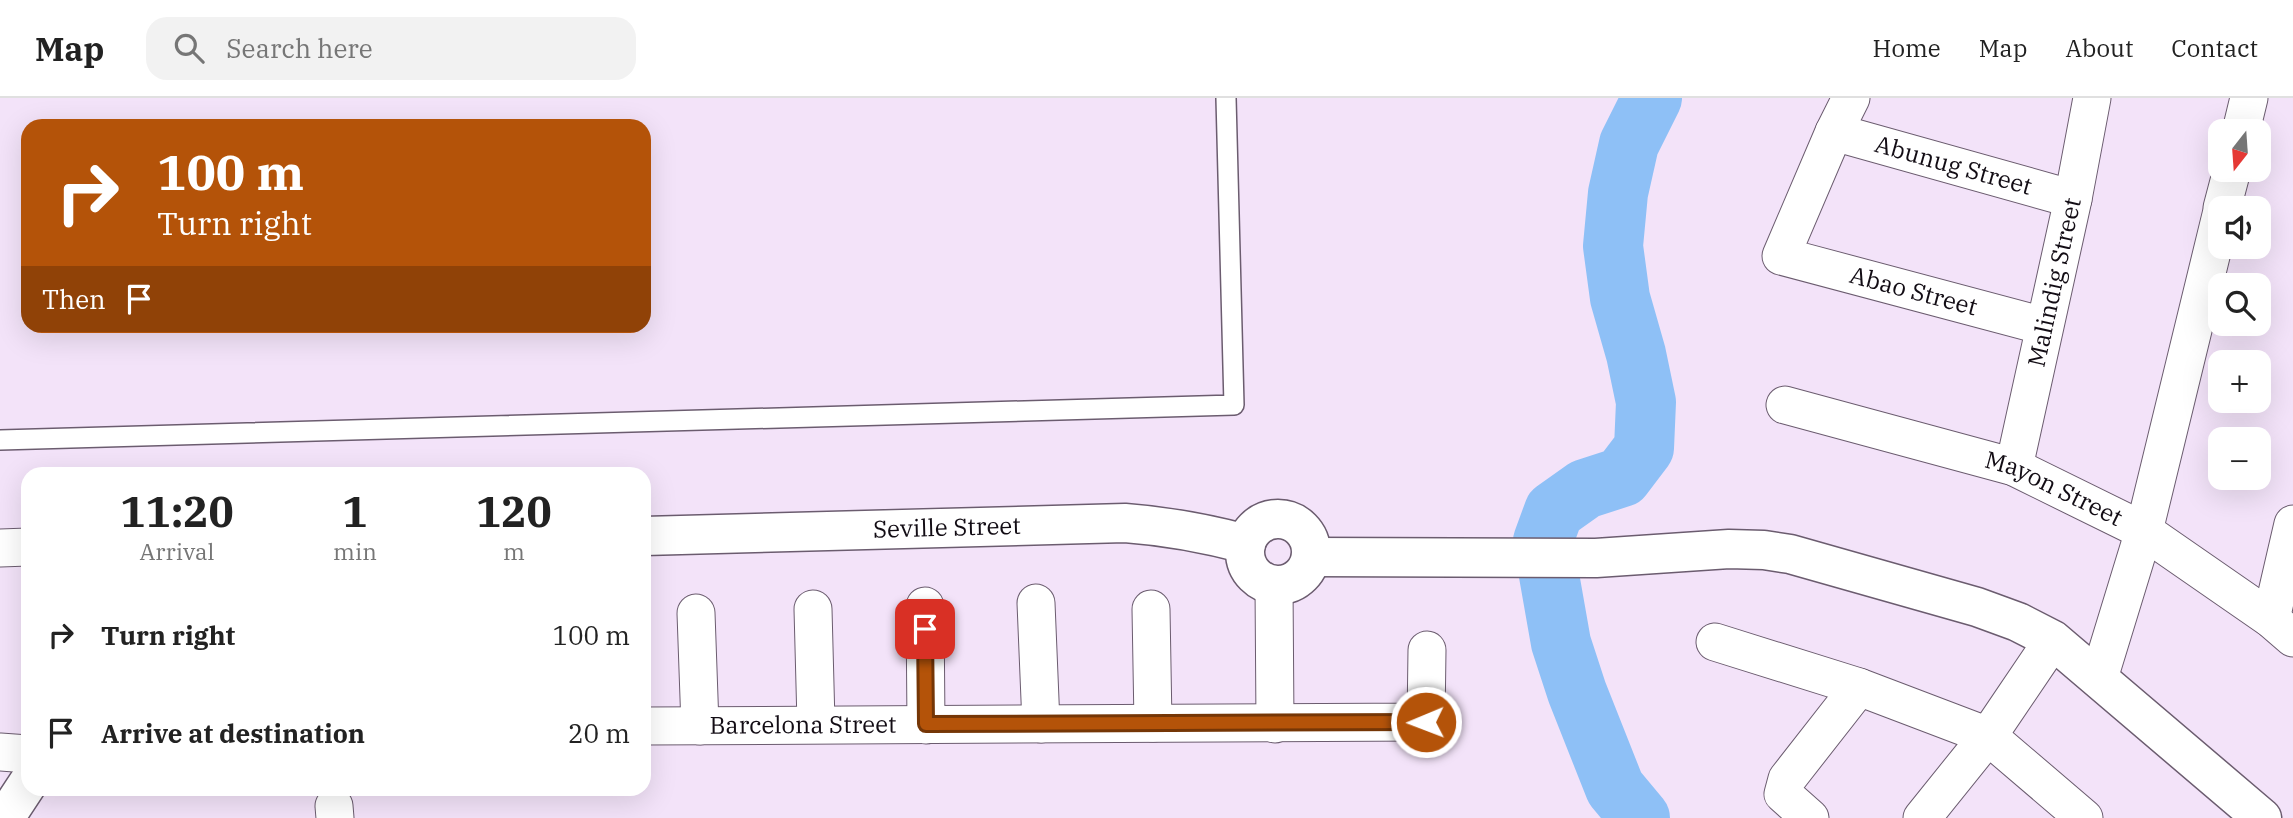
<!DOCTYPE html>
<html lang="en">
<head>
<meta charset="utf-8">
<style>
  body { margin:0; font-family:"IBM Plex Serif",serif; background:#f2f2f2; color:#222; height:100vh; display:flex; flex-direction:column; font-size:26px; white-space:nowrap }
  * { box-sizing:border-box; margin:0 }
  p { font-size:23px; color:#767676 }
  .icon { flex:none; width:38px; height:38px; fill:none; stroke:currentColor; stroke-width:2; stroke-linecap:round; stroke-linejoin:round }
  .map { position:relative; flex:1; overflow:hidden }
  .side { position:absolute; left:21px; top:369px; width:630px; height:329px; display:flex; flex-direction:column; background:#fff; border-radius:21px; box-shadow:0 7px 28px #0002 }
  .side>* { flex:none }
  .hud { position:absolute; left:21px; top:21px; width:630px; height:214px; border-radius:21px; box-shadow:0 7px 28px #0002; background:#b45309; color:#fff; overflow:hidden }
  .needle { width:46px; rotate:197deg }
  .controls { position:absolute; left:2208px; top:21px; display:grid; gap:14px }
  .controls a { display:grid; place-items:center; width:63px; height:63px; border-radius:14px; background:#fff; box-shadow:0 7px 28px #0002; font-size:35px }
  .pin { position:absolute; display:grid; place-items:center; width:60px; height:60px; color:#fff; margin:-30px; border-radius:14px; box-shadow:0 4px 10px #0006 }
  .me { position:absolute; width:77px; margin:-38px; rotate:269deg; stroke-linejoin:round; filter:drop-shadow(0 0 5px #0008) }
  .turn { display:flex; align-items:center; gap:24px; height:147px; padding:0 21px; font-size:32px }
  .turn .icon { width:91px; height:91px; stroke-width:2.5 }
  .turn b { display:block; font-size:49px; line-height:60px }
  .then { display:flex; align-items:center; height:66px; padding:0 21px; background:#0003; gap:14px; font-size:26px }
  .eta { display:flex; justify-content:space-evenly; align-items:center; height:119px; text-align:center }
  .eta b { font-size:42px; font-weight:700; line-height:49px }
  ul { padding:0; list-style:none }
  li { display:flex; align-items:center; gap:21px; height:98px; padding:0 21px }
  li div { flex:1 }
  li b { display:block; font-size:26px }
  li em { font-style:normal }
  header { display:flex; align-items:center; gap:42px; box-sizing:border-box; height:98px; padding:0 35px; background:#fff; border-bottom:2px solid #e0e0e0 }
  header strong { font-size:33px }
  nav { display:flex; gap:38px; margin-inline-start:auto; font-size:24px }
  .search { width:490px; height:63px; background:#f2f2f2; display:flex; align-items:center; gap:18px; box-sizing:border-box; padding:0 24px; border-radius:21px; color:#767676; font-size:26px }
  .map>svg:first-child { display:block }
</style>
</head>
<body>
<header>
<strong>Map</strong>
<div class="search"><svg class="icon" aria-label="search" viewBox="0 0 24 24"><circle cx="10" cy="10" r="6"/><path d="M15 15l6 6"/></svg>Search here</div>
<nav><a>Home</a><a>Map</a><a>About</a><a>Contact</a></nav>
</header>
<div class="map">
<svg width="2293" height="720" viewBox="0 0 2293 720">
  <rect width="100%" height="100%" fill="#f3e3f9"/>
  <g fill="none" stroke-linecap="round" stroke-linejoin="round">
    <path stroke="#8ec0f6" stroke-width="60" d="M1640 720 1615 690 1577 594 1561 545 1543 443 1554 413 1585 391 1622 379 1644 350 1646 304 1636 256 1620 200 1613 148 1618 95 1629 46 1652 0"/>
    <defs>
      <path id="service" d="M0 342 1234 307 1226 0"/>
      <g id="minor">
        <path id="s1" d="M1851 0 1834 34 1781 158 2044 228"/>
        <path d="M2241 33 2249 0"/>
        <path id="s2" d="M1834 34 2073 101"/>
        <path d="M2222 110 2232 72"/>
        <path id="s3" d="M1785 307 2014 369 2144 433 2271 521 2293 540"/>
        <path id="s4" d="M2014 369 2073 101 2092 0"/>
        <path d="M0 450 28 449"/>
        <path d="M1274 487 1275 626"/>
        <path d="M1036 505 1041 626"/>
        <path d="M925 508 926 627"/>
        <path d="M813 511 816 625"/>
        <path d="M1151 511 1153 625"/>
        <path d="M696 515 700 628"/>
        <path d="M2271 521 2293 426"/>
        <path d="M1715 544 1859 589 1988 638 2084 720"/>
        <path d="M2099 580 2144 433 2221 117"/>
        <path id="s5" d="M644 628 1426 624 1427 552"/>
        <path d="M0 654 28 656"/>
        <path d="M334 708 335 720"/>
        <path d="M1810 720 1783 696 1787 681 1859 589"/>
        <path d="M1922 720 1988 638 2053 542"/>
      </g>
      <g id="tertiary">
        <circle cx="1278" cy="454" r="33"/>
        <path id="s6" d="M644 438 1125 425C1166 428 1205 435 1246 446"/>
        <path d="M1311 459 1596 460 1729 451 1764 452 1790 456 1977 509 2018 524 2053 542 2262 720"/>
        <path d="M5 720 28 685"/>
      </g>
    </defs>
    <use href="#service" stroke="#6b5c6f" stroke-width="22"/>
    <use href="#minor" stroke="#6b5c6f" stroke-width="39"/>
    <use href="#tertiary" stroke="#6b5c6f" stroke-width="41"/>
    <use href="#service" stroke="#fff" stroke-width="19"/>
    <use href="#minor" stroke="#fff" stroke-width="37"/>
    <use href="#tertiary" stroke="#fff" stroke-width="38"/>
  </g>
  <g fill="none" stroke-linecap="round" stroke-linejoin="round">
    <defs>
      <path id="route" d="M925 531 926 626 1426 624"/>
    </defs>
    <use href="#route" stroke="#753606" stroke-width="18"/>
    <use href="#route" stroke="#b45309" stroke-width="12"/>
  </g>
  <g text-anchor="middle" stroke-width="7" stroke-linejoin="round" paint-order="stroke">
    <g font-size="24" fill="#120c14" stroke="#fbf4fd">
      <text dy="8" stroke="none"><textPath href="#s2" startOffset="124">Abunug Street</textPath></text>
      <text dy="8" stroke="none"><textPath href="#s4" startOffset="189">Malindig Street</textPath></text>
      <text dy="8" stroke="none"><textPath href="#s1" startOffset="310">Abao Street</textPath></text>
      <text dy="8" stroke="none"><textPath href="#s3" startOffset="282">Mayon Street</textPath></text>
      <text dy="8" stroke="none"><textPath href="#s6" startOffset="303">Seville Street</textPath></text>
      <text dy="8" stroke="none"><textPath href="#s5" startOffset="159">Barcelona Street</textPath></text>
    </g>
  </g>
</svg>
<div class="controls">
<a><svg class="needle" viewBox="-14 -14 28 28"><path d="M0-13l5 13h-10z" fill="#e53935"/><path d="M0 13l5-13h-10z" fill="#767676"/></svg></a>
<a><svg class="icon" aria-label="sound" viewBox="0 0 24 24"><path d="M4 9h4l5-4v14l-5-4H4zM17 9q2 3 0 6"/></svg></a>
<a><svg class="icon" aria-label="search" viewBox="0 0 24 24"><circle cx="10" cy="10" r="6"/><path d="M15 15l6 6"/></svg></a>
<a>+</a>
<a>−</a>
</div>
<div class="pin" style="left:925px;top:531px;background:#d93025"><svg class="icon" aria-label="arrive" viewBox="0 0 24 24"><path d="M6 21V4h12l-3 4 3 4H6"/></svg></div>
<svg class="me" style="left:1426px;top:624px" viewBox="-20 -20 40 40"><circle r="17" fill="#b45309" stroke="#fff" stroke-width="3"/><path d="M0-11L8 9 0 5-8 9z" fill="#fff"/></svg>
<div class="hud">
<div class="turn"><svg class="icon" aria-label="right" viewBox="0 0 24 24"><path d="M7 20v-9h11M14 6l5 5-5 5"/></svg><div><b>100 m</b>Turn right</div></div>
<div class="then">Then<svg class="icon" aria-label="arrive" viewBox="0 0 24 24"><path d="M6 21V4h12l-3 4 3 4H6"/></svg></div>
</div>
<section class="side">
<div class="eta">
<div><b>11:20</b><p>Arrival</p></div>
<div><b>1</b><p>min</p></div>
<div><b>120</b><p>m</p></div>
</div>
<ul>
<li><svg class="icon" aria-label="right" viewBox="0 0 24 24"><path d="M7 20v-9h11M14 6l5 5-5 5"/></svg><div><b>Turn right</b></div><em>100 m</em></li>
<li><svg class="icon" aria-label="arrive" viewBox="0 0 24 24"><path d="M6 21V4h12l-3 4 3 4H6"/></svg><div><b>Arrive at destination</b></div><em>20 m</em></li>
</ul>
</section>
</div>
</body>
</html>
